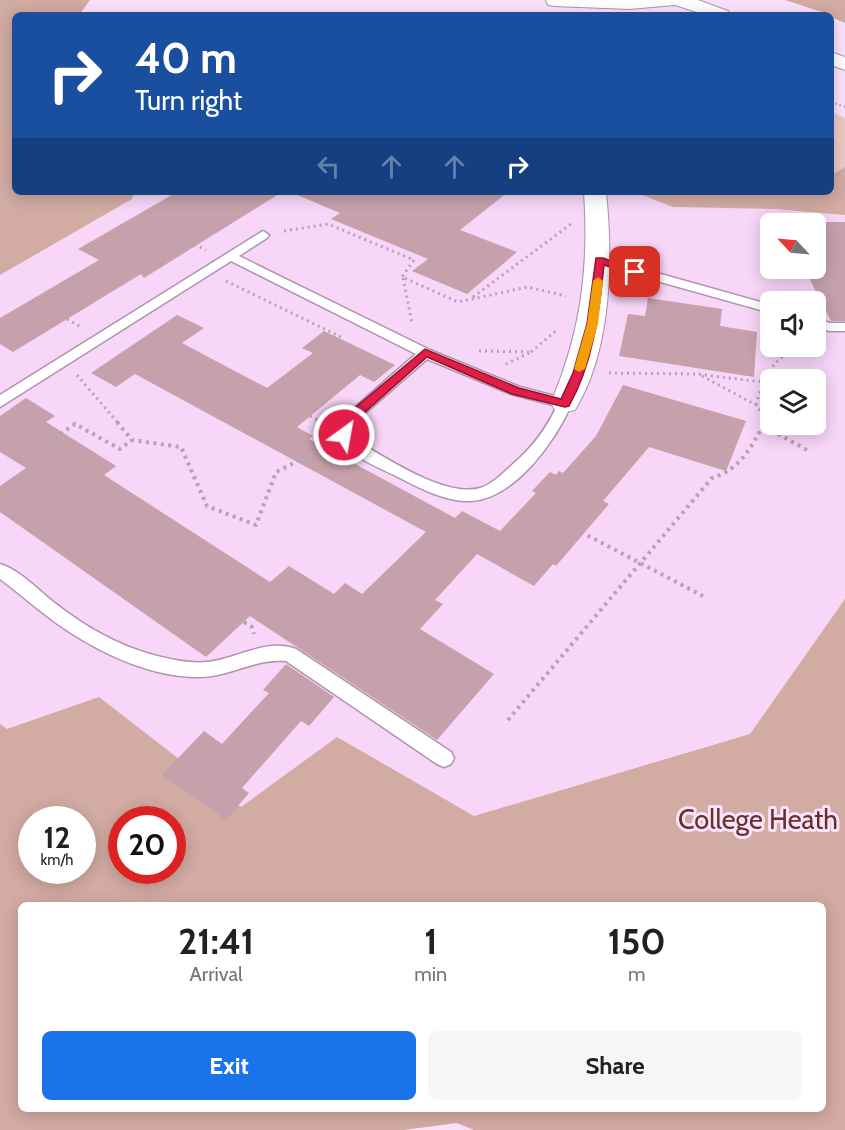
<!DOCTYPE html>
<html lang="en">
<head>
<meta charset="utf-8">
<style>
  body { margin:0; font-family:Cabin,sans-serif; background:#f6f6f6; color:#202124; height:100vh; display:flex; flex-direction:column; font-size:22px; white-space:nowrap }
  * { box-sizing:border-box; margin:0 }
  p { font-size:20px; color:#757577 }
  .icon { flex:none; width:33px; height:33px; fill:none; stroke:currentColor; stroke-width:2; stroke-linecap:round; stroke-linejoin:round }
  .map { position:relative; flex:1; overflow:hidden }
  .side { position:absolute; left:18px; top:902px; width:808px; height:210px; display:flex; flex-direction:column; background:#fff; border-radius:9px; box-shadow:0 3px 15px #0003 }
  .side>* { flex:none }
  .top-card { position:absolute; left:12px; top:12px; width:822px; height:183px; border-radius:9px; box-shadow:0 3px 15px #0003; background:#1a4fa0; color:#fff; overflow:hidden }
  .needle { width:39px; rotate:296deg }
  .fabs { position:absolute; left:760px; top:213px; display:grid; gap:12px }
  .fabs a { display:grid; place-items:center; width:66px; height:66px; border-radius:9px; background:#fff; box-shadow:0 3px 15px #0003; font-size:30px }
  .speed { position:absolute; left:18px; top:806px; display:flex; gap:12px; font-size:30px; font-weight:700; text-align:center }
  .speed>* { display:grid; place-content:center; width:78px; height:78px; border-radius:50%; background:#fff; box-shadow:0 3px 15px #0003; line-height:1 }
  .speed small { font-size:15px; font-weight:400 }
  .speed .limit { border:9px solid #d22; background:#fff; color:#111 }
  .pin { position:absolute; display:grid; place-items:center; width:51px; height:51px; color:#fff; margin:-26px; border-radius:12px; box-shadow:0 3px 9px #0006 }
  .me { position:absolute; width:66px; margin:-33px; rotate:32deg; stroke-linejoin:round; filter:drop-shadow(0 0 4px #0008) }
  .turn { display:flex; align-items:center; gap:21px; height:126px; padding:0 24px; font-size:27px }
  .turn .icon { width:78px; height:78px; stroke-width:2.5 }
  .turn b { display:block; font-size:42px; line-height:51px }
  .lanes { display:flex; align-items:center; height:57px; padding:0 24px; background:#0003; justify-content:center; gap:30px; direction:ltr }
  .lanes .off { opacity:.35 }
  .eta { display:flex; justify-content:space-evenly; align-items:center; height:102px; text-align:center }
  .eta b { font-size:36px; font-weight:700; line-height:42px }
  .cta { display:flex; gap:12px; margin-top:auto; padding:12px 24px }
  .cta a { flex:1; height:69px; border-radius:9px; background:#1a73e8; color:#fff; font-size:24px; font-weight:700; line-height:69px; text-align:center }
  .cta a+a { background:#f6f6f6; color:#202124 }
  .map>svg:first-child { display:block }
</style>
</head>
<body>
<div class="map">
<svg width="845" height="1130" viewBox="0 0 845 1130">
  <rect width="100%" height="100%" fill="#fce1fc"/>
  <path fill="#f7d6f7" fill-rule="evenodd" d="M135 192H634L673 207 774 209 845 215V599L750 734 473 816 337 737 241 807 99 697 7 729 0 724V275L132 199ZM771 224H816V268H771ZM771 302H816V346H771ZM771 380H816V424H771Z"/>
  <path fill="#edc9c1" d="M831 112 845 118V167L831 175Z"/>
  <g fill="#d2aba3" fill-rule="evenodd">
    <path d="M0 0H90L79 15H15V192H135L132 199 0 275Z"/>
    <path d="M785 0H845V23L831 17V15Z"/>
    <path d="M845 167V215L774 209 673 207 634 192H831V175Z"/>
    <path d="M845 599V1130H474L457 1123 403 1130H0V724L7 729 99 697 241 807 337 737 474 816 750 734ZM32 819H82V870H32ZM122 819H172V870H122ZM21 904H824V1108H21Z"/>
  </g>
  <g fill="#c6a0ab">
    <path d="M177 192H282L144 278 141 274 13 352 0 344V318L99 260 78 249Z"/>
    <path d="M290 192H508L460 230 517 252 467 294 412 271 428 259 331 219 340 213Z"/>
    <path d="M816 222H845V321H831L804 268H816Z"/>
    <path d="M648 298 722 309 720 326 757 332 754 377 619 356 628 314 645 316Z"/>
    <path d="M177 315 204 328 182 343 267 388 313 353 302 348 324 331 395 365 374 382 360 375 297 427 313 436 309 439 455 518 462 511 500 531 536 493 532 491 550 472 556 475 559 471 563 473 596 436 623 385 746 421 726 471 649 447 603 501 609 504 556 566 553 564 534 586 477 554 435 600 443 604 420 629 494 674 437 740 250 616 206 657 0 512V486L26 468 0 452V416L26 398 55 416 46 422 116 466 104 475 270 582 289 566 334 594 345 583 362 594 426 532 135 374 116 387 91 373Z"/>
    <path d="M286 664 334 697 309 726 301 721 242 788 249 793 226 820 162 775 204 731 222 744 269 693 263 690Z"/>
  </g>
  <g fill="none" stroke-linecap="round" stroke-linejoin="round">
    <defs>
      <g id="lane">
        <path d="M263 231 269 235 267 238 239 256 430 350 520 387 570 400 572 403C556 440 516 498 471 501 446 502 419 488 398 477 384 470 351 456 343 445 335 434 339 425 345 416L416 354 231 261 0 407V395ZM427 359 511 394 557 406C546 429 533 447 513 464 504 472 493 484 480 488 445 498 384 457 354 439L352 431 355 422Z"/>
        <path d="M600 257 771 305V313L596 264 594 261 596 258Z"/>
        <path d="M816 319 830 323H845V331H829L816 327Z"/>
        <path d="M0 564C20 570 39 591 56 604 84 626 117 645 153 655 170 659 189 664 207 662 237 659 265 638 296 649L451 752 454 758 451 764 444 767 437 764 286 661C255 658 228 678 197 677 152 677 102 654 65 629 42 614 22 595 0 579Z"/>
      </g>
      <g id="street">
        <path d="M546 0H698L728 11 731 15H706L675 5 629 9 554 6 548 5Z"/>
        <path d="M831 52 845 57V70L831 65Z"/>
        <path d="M584 192H606C613 259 612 350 575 410L565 412 555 410 551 403C581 331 589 270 584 192Z"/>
      </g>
    </defs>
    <use href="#lane" stroke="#ad94ad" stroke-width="3"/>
    <use href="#street" stroke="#ad94ad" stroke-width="2"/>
    <path stroke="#b7a1b7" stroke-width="2" stroke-dasharray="1.5 3" stroke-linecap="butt" d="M831 102 845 107"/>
    <g stroke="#b7a1b7" stroke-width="3" stroke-dasharray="2 4" stroke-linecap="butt">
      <path d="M284 231 328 224 414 260 402 277 458 302 528 287 566 296"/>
      <path d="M178 237 206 250"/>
      <path d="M403 278 412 323"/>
      <path d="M226 281 343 338"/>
      <path d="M473 297 571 224"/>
      <path d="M67 319 81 327"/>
      <path d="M479 351 531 352 506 364"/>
      <path d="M531 352 558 329"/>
      <path d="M609 373 696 374 762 382"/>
      <path d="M77 375 118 423"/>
      <path d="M702 376 756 405 770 423"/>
      <path d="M756 405C764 376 773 357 802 346"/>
      <path d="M310 416 324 423"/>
      <path d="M765 423 767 419"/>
    </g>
    <g stroke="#b7a1b7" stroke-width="4" stroke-dasharray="3 4.5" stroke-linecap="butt">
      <path d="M117 422 132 440 181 447 207 506 256 525 276 472 308 456"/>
      <path d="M321 422 325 424"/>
      <path d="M769 422 778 434 807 450"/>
      <path d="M42 431 53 439 75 424 120 449 132 440"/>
      <path d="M581 532 703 596"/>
      <path d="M244 622 252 627 254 634"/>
      <path d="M508 720 712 478C741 469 751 447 765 422"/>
    </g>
    <use href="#lane" fill="#fff" fill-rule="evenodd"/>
    <use href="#street" fill="#fff" fill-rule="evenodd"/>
  </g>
  <path fill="#e11d48" stroke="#92132f" stroke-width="1.5" d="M596 258H603L640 272 635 275 604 265C599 314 593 363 569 406L565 407 512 394 427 357 354 422 348 438H340L339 427 345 416 425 349 519 388 561 399 573 373 587 324Z"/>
  <path fill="#f59e0b" d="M598 277 603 281 598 324 585 369 579 372 574 369 587 324 593 281Z"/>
  <g text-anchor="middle" stroke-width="6" stroke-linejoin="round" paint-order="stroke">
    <g font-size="27" fill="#653127" stroke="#fce1fc">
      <text x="758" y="829">College Heath</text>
    </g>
  </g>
</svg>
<div class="fabs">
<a><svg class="needle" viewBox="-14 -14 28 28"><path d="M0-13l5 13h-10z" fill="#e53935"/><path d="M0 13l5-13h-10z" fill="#757577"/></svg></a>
<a><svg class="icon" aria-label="sound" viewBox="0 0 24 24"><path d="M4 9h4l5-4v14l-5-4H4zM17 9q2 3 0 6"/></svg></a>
<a><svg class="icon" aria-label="layers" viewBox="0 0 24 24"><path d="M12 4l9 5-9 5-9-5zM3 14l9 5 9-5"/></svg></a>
</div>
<div class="speed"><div>12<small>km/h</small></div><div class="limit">20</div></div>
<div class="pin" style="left:635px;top:272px;background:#d93025"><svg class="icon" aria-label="arrive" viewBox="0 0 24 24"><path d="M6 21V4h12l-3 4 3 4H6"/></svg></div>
<svg class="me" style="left:344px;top:435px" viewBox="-20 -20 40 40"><circle r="17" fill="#e11d48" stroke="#fff" stroke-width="3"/><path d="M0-11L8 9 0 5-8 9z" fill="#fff"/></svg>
<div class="top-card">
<div class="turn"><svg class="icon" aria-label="right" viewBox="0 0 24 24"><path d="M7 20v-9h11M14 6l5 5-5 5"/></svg><div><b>40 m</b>Turn right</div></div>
<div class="lanes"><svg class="icon off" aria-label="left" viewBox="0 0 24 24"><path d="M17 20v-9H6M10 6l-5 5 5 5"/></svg><svg class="icon off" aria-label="ahead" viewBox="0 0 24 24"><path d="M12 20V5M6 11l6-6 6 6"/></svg><svg class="icon off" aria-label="ahead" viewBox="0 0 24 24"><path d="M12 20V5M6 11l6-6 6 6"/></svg><svg class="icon" aria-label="right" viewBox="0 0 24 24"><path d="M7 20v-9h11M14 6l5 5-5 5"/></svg></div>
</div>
<section class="side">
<div class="eta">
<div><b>21:41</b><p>Arrival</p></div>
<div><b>1</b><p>min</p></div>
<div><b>150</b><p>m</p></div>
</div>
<div class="cta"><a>Exit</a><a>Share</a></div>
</section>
</div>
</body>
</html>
